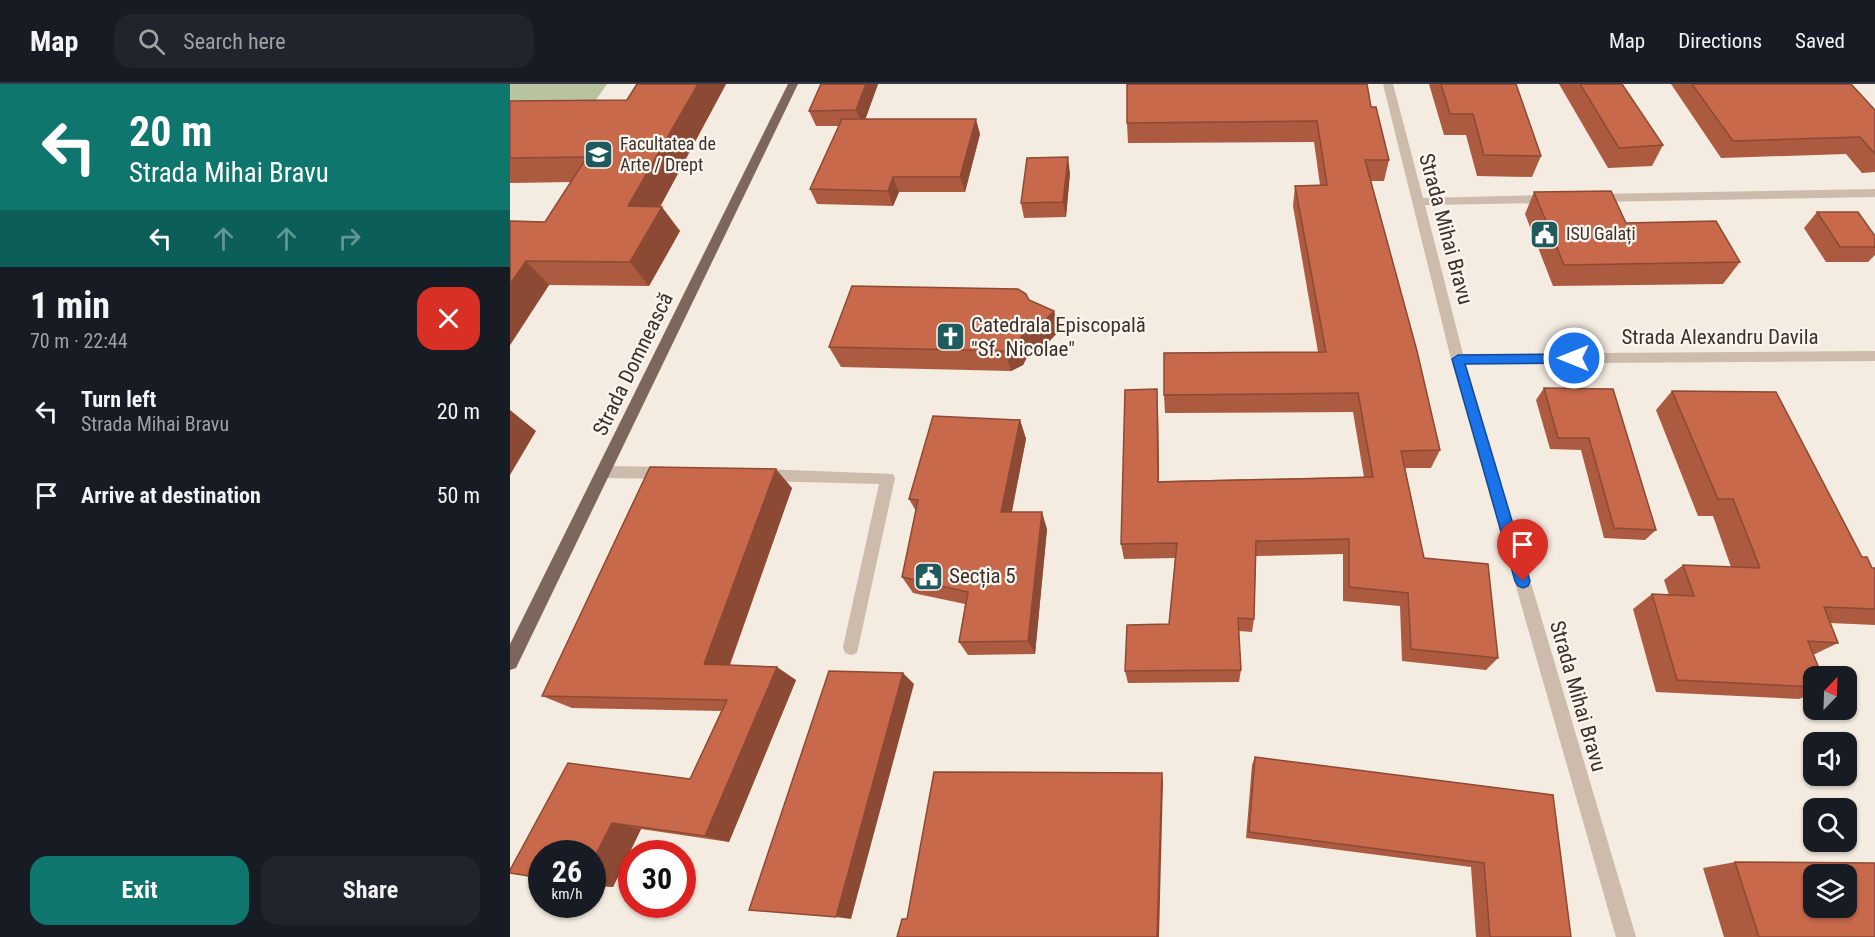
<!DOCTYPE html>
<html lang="en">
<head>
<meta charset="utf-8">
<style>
  body { margin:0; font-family:"Roboto Condensed",sans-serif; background:#20242c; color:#f1f3f6; height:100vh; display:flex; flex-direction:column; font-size:22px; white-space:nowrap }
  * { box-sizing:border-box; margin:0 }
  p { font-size:20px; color:#9ea1a6 }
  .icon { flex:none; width:33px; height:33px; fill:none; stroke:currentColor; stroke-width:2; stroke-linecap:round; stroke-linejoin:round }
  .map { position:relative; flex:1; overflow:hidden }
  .details { display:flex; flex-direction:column; background:#171b24; width:510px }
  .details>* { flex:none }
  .banner { background:#0f766e; color:#fff; overflow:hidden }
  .needle { width:39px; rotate:23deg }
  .fabs { position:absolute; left:1293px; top:582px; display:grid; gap:12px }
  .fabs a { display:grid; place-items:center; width:54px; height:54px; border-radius:12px; background:#171b24; box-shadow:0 2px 4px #0004; font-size:30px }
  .speed { position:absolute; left:18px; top:756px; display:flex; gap:12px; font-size:30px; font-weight:700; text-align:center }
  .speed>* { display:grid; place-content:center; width:78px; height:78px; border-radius:50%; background:#171b24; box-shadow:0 2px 4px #0004; line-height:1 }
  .speed small { font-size:15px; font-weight:400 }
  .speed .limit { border:9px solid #d22; background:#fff; color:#111 }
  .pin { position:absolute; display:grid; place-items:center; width:51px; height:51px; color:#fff; margin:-62px -26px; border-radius:50% 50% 50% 0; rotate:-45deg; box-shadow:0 0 6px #0007 }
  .pin .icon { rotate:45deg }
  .me { position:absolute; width:66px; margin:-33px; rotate:270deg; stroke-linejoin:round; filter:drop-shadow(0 0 4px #0008) }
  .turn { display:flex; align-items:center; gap:21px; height:126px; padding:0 30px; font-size:27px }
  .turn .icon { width:78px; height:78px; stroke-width:2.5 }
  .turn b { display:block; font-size:42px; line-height:51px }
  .lanes { display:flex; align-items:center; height:57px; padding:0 30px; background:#0003; justify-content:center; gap:30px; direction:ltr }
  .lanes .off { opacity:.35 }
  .round { display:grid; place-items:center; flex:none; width:63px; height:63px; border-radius:18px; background:#20242c }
  .summary { display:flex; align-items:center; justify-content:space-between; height:102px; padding:0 30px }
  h1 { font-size:36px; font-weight:700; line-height:45px }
  .button { display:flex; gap:12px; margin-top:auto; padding:12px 30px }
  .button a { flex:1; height:69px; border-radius:18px; background:#0f766e; color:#fff; font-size:24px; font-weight:700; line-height:69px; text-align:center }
  .button a+a { background:#20242c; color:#f1f3f6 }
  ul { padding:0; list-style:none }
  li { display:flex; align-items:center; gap:18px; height:84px; padding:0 30px }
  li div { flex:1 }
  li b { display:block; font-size:22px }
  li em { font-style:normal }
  header { display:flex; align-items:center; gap:36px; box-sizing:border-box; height:84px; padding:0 30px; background:#171b24; border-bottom:2px solid #363941 }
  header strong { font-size:28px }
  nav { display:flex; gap:33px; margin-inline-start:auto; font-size:21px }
  .search { width:420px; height:54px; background:#20242c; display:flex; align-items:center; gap:15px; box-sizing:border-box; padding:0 21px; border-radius:18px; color:#9ea1a6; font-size:22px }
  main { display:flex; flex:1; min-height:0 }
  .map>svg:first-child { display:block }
</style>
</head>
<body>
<header>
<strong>Map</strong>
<div class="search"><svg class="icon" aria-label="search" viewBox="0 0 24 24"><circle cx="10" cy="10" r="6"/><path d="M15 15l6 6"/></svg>Search here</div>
<nav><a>Map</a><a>Directions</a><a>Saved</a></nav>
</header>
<main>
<section class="details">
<div class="banner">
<div class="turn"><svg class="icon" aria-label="left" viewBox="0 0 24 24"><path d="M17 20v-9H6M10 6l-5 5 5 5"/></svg><div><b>20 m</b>Strada Mihai Bravu</div></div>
<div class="lanes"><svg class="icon" aria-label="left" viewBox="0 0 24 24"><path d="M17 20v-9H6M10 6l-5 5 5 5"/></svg><svg class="icon off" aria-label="ahead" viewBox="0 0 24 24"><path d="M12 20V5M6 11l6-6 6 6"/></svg><svg class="icon off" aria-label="ahead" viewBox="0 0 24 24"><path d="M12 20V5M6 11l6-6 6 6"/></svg><svg class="icon off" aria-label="right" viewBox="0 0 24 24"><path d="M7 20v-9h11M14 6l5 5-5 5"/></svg></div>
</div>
<div class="summary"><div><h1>1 min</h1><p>70 m · 22:44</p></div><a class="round" style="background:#d93025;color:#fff"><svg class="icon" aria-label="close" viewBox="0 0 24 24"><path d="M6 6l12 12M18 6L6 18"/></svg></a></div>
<ul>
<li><svg class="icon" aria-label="left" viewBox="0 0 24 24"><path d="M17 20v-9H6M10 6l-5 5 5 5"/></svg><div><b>Turn left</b><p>Strada Mihai Bravu</p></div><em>20 m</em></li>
<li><svg class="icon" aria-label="arrive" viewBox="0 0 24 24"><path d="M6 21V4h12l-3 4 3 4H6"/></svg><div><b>Arrive at destination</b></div><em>50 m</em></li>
</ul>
<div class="button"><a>Exit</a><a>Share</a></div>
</section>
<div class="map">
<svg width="1365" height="853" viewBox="0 0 1365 853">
  <rect width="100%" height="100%" fill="#f4ebe1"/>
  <path fill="#b8c4a0" d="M0 0H97L81 23H0Z"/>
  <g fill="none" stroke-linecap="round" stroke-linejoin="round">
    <g fill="#cdbbac" fill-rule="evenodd">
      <path d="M873 0H883L913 114 1039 111 1045 115 1039 119 915 121 953 270 1365 267V277L956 280 1126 853H1106L941 275Z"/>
      <path d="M1365 105V113L1084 118 1078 114 1084 110Z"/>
      <path d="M95 382 156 383 161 385 163 389 161 393 156 395 95 394 90 392 88 388 90 384Z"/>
      <path d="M252 385 383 390 385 394 347 569 341 571 335 569 333 563 369 400 252 397 247 395 245 391 247 387Z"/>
    </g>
    <path fill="#7d675c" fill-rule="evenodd" d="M278 0H288L6 584 0 586V560Z"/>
  </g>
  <g fill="#ac5a40">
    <path d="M216 0 150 123 170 147 139 202 39 201 0 261V137L35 138 61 98 0 99V17L117 16Z"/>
    <path d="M311 0H368L355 35 470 50 455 108H389L383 122 307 120 300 105 329 42H306L299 27Z"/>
    <path d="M919 0H1006L1031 72 1022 93 967 92 956 51H934Z"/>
    <path d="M1049 0H1112L1153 61 1142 82 1098 84Z"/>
    <path d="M1161 0H1341L1365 26V88L1352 89 1336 70 1211 74Z"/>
    <path d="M861 23 879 76 874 97H861L930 366 921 384H895L914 474 988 574 976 586 892 577 890 522 833 517V470L746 472 744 535 742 548 729 547 731 586 729 598 618 599 615 587 659 540 665 474 614 475 611 460 648 323 649 397 854 393 843 328 655 329 654 311 808 268 783 122 785 102 810 101 804 58 618 59 617 39Z"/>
    <path d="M560 89 556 133 514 134 511 119Z"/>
    <path d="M1024 108 1116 139 1230 178 1213 200 1043 202 1015 130Z"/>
    <path d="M1307 128 1365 152V171L1358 178H1316L1294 144Z"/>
    <path d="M544 227 548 248 530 267 518 271 513 281 501 287 331 283 319 263Z"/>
    <path d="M1034 304 1103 305 1146 446 1135 456 1094 454 1071 366 1040 365 1026 316Z"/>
    <path d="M1162 307 1352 473 1362 484H1365V541L1320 539 1328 559 1303 571 1304 609 1289 615 1146 608 1123 525 1142 510 1159 511 1154 496 1173 481 1221 483 1203 432H1188L1146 326Z"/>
    <path d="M510 336 516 355 502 428 537 445 525 570 458 571 449 558 455 520 403 509 392 493 406 427 399 415Z"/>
    <path d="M282 404 220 581 286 596 219 758 131 745 103 803 82 801V770L0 789 180 695 211 627 62 624 32 612Z"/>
    <path d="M745 673 1043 711 1061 853H966L961 783 736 754 742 681Z"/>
    <path d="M1225 778 1365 853H1214L1193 784Z"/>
  </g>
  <g fill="#8c4a34">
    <path d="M188 0H216L137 147 118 122Z"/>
    <path d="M356 0H368L353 42 346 26Z"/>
    <path d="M466 35 470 50 455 108 450 93Z"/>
    <path d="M558 73 560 89 556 133 553 118Z"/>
    <path d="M383 93 389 108 383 122 378 107Z"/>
    <path d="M152 123 170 147 139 202 120 178Z"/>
    <path d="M16 177 39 201 0 261V200Z"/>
    <path d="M544 227 548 248 530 267 518 271 513 281 501 287 495 267 512 251Z"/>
    <path d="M647 305 648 323 649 414 648 398Z"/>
    <path d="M0 326 26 347 0 391Z"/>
    <path d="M510 336 516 355 498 445 491 428Z"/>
    <path d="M266 385 282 404 215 593 194 580Z"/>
    <path d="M532 428 537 445 525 570 518 557Z"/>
    <path d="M267 583 286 596 219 758 195 752Z"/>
    <path d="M393 589 404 600 341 835 326 833Z"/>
    <path d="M652 689 653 698 649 853H647Z"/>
    <path d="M102 739 131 745 103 803 82 801V778Z"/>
  </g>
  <g fill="#c8694b" stroke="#8c4a34" stroke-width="1.5" fill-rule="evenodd">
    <path d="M127 0H188L118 122 152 123 120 178 16 177 0 200V137L35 138 77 73 0 74V17L117 16Z"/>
    <path d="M311 0H356L346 26 299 27Z"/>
    <path d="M617 0H857L861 23H866L879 76H855L907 267 930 366 891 367 914 474 978 480 988 574 901 565 898 509 839 503V455L746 457 744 535 728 534 731 586 615 587 617 541 659 540 667 459 611 460 615 306 647 305 648 398 863 393 848 309 654 311V269L816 268 785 102 817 101 807 37 617 39Z"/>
    <path d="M931 0H1006L1031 72 974 71 963 30H940Z"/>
    <path d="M1070 0H1112L1153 61 1109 64Z"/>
    <path d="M1182 0H1341L1365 26V70L1350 53 1223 57Z"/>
    <path d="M332 35H466L450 93H383L378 107 300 105Z"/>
    <path d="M558 73 553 118 511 119 517 74Z"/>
    <path d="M1101 107 1116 139 1206 137 1230 178 1054 181 1024 108Z"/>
    <path d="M1307 128H1348L1365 152V163H1330Z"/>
    <path d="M342 202 508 205 516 210 519 216 544 227 525 246 512 251 508 261 495 267 319 263Z"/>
    <path d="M1034 304 1103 305 1146 446 1104 444 1079 354H1048Z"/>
    <path d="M1162 307 1266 308 1352 473H1357L1362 484H1365V525L1314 523 1328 559 1298 557 1312 592H1304V603L1167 596 1142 510 1184 512 1173 481 1250 484 1223 415H1208Z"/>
    <path d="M423 332 510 336 491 428H532L518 557 449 558 458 508 392 493 408 416 399 415Z"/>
    <path d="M140 383 266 385 194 580 267 583 195 752 102 739 82 778V770H32V794L0 789V786L58 679 180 695 217 616 32 612Z"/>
    <path d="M319 587 393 589 326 833 239 826Z"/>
    <path d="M745 673 1043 711 1061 853H980L974 779 739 748Z"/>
    <path d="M424 688 652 689 647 853H387L392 835H397Z"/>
    <path d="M1225 778 1365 779V853H1249ZM1304 790H1336V824H1304Z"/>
  </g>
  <path fill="#1a73e8" stroke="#114b97" stroke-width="1.5" d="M1064 270 1070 274 1064 279 955 280 1020 497 1018 502 1013 504 1008 502 1005 497 942 275 948 271Z"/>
  <defs>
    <symbol id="university-square" viewBox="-11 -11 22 22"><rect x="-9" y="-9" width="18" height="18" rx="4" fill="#1f5a5e" stroke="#fbf5ee"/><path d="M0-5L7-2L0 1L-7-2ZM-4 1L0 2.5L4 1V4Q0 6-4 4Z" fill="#fff"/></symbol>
    <symbol id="civic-square" viewBox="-11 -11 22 22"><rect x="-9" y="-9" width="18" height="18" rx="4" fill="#1f5a5e" stroke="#fbf5ee"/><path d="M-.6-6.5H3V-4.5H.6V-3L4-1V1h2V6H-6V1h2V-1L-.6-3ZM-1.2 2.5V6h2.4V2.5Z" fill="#fff"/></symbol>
    <symbol id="church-square" viewBox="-11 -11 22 22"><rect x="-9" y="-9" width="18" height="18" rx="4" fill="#1f5a5e" stroke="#fbf5ee"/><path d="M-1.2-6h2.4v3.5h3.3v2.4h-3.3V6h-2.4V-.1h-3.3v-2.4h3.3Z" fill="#fff"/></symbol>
  </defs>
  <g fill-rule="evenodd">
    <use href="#university-square" x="72" y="54" width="33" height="33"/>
    <use href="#civic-square" x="1018" y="134" width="33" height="33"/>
    <use href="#church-square" x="424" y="236" width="33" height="33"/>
    <use href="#civic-square" x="402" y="476" width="33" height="33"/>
  </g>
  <g text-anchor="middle" stroke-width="4.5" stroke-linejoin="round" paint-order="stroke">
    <g font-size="18" fill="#3b302b" stroke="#fbf5ee" text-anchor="start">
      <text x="110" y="66">Facultatea de<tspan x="110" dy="21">Arte / Drept</tspan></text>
      <text x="1056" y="156">ISU Galați</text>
    </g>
    <g font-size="21" fill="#3b302b" stroke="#fbf5ee">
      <text transform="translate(936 145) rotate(75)" y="7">Strada Mihai Bravu</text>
      <text x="1210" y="260">Strada Alexandru Davila</text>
      <text transform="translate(123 280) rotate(-64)" y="7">Strada Domnească</text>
      <text transform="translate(1068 612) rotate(74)" y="7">Strada Mihai Bravu</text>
    </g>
    <g font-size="21" fill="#3b302b" stroke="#fbf5ee" text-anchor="start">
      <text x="461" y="248">Catedrala Episcopală<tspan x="461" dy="24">"Sf. Nicolae"</tspan></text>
      <text x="439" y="499">Secția 5</text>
    </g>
  </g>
</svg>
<div class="fabs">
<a><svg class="needle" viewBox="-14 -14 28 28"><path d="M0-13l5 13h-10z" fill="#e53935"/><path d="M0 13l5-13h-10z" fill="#9ea1a6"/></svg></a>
<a><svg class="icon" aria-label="sound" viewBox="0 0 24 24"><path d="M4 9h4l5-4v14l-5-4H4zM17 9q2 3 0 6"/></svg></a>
<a><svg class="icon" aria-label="search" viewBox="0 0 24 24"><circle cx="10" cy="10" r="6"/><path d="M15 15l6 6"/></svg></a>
<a><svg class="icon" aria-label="layers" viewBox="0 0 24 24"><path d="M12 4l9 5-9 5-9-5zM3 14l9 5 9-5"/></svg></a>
</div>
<div class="speed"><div>26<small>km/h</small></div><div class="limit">30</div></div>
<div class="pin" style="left:1013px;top:497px;background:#d93025"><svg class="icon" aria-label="arrive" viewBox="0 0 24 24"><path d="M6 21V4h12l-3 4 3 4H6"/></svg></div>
<svg class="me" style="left:1064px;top:274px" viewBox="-20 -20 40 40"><circle r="17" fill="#1a73e8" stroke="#fff" stroke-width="3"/><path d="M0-11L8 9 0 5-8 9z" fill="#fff"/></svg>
</div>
</main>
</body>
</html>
